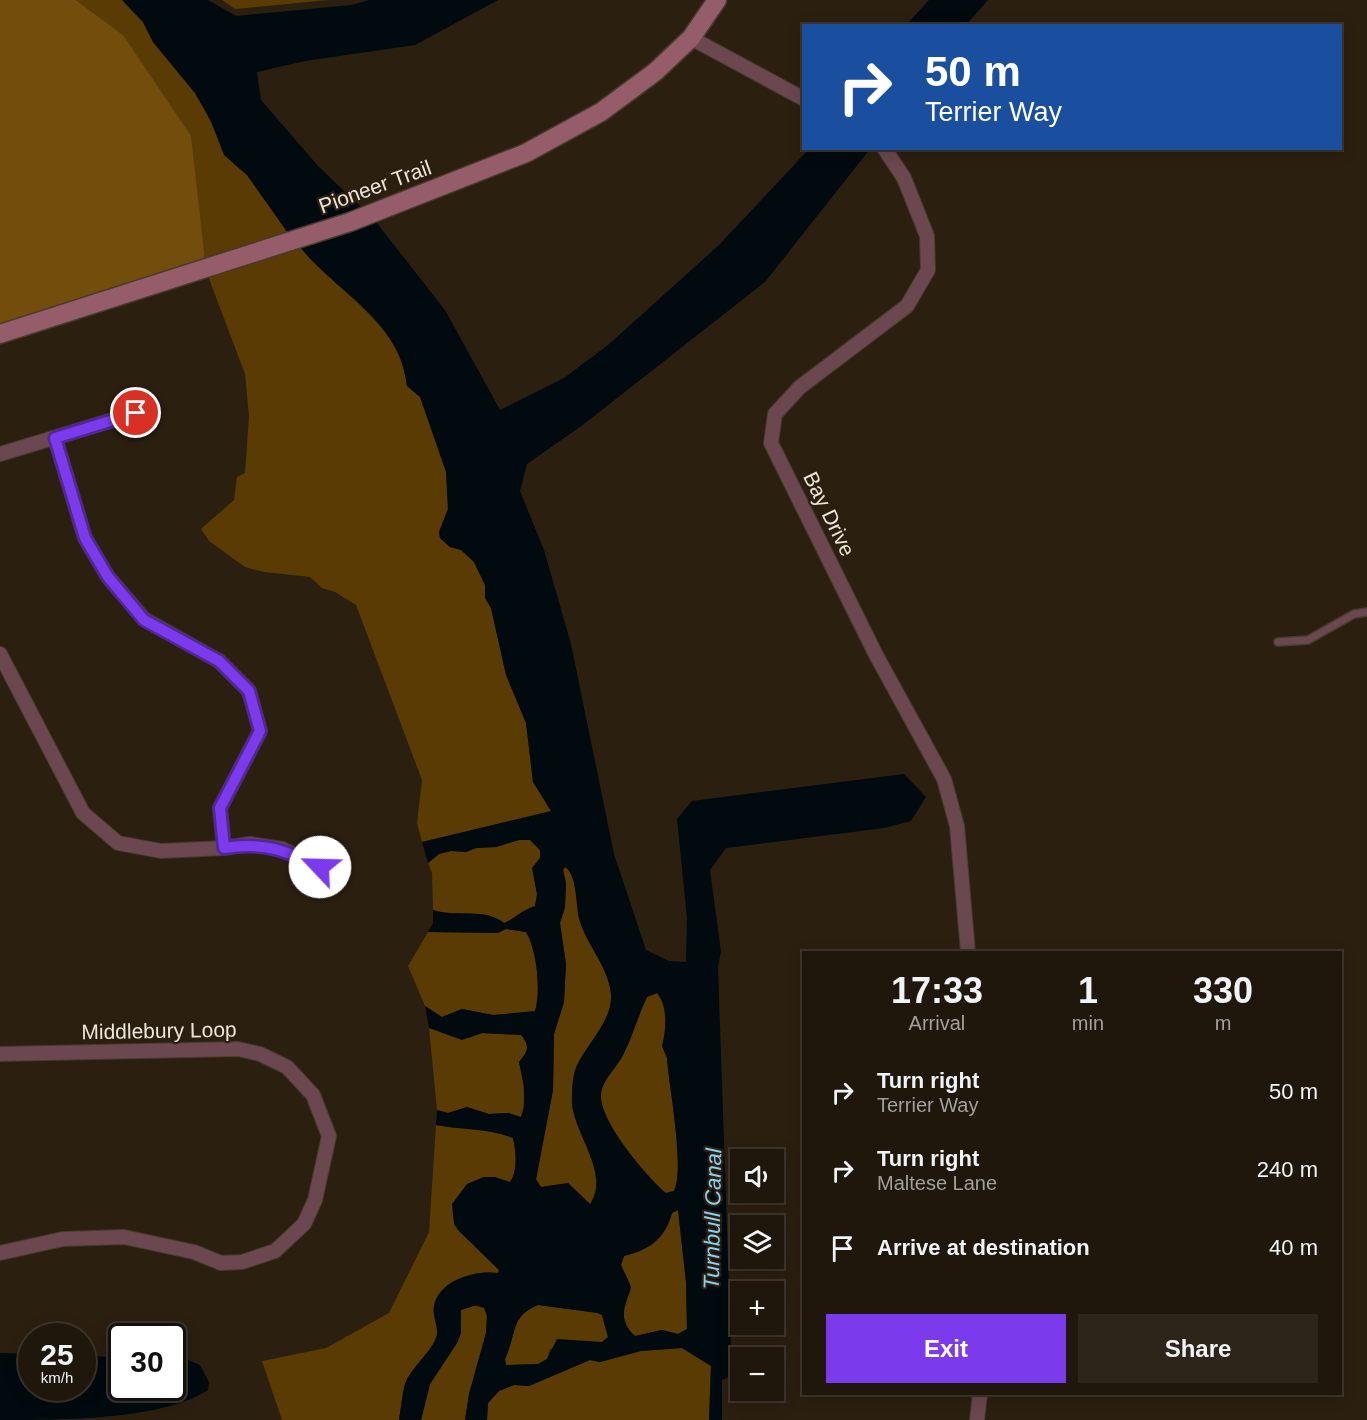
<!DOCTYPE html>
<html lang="en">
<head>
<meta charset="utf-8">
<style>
  body { margin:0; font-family:Helvetica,sans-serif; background:#2d241a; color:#f1f3f6; height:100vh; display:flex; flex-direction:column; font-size:22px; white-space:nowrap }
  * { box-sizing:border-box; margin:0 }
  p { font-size:20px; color:#a29f9d }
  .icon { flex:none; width:33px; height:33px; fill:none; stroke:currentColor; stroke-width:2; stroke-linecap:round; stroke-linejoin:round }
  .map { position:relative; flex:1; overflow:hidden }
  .panel { position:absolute; left:802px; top:951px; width:540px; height:444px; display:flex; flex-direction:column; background:#20170c; border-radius:0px; box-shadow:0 3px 15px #0003,0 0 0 2px #3d362d }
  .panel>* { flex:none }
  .banner { position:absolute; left:802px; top:24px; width:540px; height:126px; border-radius:0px; box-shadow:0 3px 15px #0003,0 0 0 2px #3d362d; background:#1a4fa0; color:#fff; overflow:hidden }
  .fabs { position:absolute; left:730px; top:1149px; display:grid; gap:12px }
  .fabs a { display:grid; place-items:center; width:54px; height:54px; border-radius:0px; background:#20170c; box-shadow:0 3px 15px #0003,0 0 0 2px #3d362d; font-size:30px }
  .speed { position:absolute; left:18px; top:1323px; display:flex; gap:12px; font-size:30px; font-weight:700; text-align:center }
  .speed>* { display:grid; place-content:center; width:78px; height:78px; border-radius:50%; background:#20170c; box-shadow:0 3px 15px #0003,0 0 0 2px #3d362d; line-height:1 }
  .speed small { font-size:15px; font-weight:400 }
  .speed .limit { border:3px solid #111; border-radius:9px; background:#fff; color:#111 }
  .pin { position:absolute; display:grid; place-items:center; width:51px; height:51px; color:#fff; margin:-26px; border:3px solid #fff; border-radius:50%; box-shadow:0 2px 6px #0007 }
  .me { position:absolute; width:66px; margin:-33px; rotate:294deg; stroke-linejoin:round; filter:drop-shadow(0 0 4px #0008) }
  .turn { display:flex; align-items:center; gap:21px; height:126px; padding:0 24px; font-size:27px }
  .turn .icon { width:78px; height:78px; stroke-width:2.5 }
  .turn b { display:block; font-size:42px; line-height:51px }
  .eta { display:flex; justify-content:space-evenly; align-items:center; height:102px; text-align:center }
  .eta b { font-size:36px; font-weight:700; line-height:42px }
  .button { display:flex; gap:12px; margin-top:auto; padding:12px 24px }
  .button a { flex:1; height:69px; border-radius:0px; background:#7c3aed; color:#fff; font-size:24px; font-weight:700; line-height:69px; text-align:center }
  .button a+a { background:#2d241a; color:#f1f3f6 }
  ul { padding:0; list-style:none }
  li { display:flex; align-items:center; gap:18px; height:78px; padding:0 24px }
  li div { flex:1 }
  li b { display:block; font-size:22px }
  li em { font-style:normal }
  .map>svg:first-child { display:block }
</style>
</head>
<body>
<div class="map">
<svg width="1367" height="1420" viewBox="0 0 1367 1420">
  <rect width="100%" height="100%" fill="#2b1f10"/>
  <g fill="#5a3b04">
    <path d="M76 0H122L143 22 153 42 195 93 234 164 247 175 288 233 205 260 197 200 123 35Z"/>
    <path d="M222 0H328L235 9Z"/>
    <path d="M300 247C337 293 400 321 407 386L420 397 446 471 448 509 439 532 440 538 450 547 461 550 474 562 485 585V598L491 608 506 675 526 723 533 782 552 812 422 842 417 823 422 780 356 605 335 592 322 588 310 577 264 572 245 567 209 541 201 529 234 500 237 477 245 473 249 416 245 374 208 276Z"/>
    <path d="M519 840H530L540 850V858L532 868 537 894 535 906C522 910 516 918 504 923 483 907 458 918 433 910L432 873 428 863 439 854 451 851 466 852 476 848 496 847Z"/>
    <path d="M565 867C577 873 576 905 579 918 586 945 608 965 611 993 614 1021 586 1044 576 1067 572 1078 572 1093 572 1104 575 1137 610 1171 590 1204L568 1183 541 1187 536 1180 553 1090 554 1034 564 1002 566 964 560 923 565 907 566 883 563 870Z"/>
    <path d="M506 929 526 932C537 950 541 991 535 1012L493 1015 462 1009 442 1017 425 1006 408 966 428 932 493 933Z"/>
    <path d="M657 993C668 1007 666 1031 662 1046L667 1058C669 1087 685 1169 674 1191L666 1193C647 1177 598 1119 601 1093 603 1078 618 1067 624 1053 633 1035 639 1015 647 997Z"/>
    <path d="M429 1028 469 1038 482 1033 521 1035C530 1045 529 1053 519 1062 523 1080 527 1099 521 1117L508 1113 489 1114 467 1107 448 1113 437 1110Z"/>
    <path d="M436 1125C462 1130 488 1128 513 1138 516 1150 518 1172 510 1182L484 1177 467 1184 458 1230 499 1270 498 1273C474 1270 441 1280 434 1306 431 1316 440 1328 436 1338 430 1354 411 1367 405 1384 402 1395 401 1408 399 1420H282L262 1361 326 1348 389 1313 429 1232Z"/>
    <path d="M678 1210 686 1282 687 1329 678 1334 662 1330 635 1336C625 1328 621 1313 625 1300 626 1297 629 1295 630 1292 632 1282 624 1274 621 1265L624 1256C649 1250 665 1239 672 1213Z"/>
    <path d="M470 1305 484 1308 487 1316 486 1333 469 1394 465 1420H421L430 1384 457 1343 461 1333 460 1310Z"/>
    <path d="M538 1305 598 1313 602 1315 608 1337 602 1342H571L550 1349 547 1359 538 1364 506 1365 505 1359C517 1334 510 1316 538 1305Z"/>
    <path d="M682 1348 711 1366 709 1420H487L488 1403 499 1391 514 1385 529 1386 590 1360 600 1362 641 1351Z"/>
  </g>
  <path fill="#724d0c" d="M0 0H76L123 35 191 136 205 260 0 325Z"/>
  <g fill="#010a0f" fill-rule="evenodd">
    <path d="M122 0H208L236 16 352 5 369 0H498L415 45 305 61 257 72 261 100 318 166 363 209 288 233 247 175 224 155 210 119 195 93 153 42 143 22Z"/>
    <path d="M929 0H988L966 25H906Z"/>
    <path d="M809 149H870L765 282 584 424 527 464 520 491 544 550 571 644 614 854 646 950 669 961 686 962 687 918 677 819 692 801 904 774 926 797 911 821 884 828 726 848 710 870 721 952 718 967 732 1376 722 1380V1420H709L711 1366 682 1348 641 1351 600 1362 590 1360 529 1386 514 1385 499 1391 488 1403 487 1420H465L469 1394 486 1333 487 1316 484 1308 477 1305 461 1310V1333L457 1343 430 1384 421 1420H399C401 1408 402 1395 405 1384 411 1367 430 1354 436 1338 440 1328 432 1317 434 1306 439 1280 475 1270 498 1273L499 1270 458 1230 454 1224 452 1204 467 1184 484 1177H495L510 1182C518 1172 516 1150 513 1138 488 1128 462 1130 436 1125L437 1110 448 1113 467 1107 489 1114 508 1113 521 1117 524 1107V1086L519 1062C527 1052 531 1047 521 1035L482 1033 462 1040 429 1028 425 1006 442 1017 462 1009 493 1015 535 1011C541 991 537 950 526 932L506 929 498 933 428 932 433 923V910C458 918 483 907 504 923 516 918 522 910 535 906L537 894 532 868 540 858V850L530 840H519L496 847 476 848 466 852 451 851 439 854 428 863 422 842 551 811 533 782 526 723 506 675 491 608 485 598V585L474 562 461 550 450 547 440 538 439 532 448 509 446 472 420 397 407 386C401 321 337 293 300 247L376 222 445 310 500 410 564 378 608 345 719 245ZM565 867C577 874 576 905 579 918 586 945 608 965 611 994 613 1021 586 1044 576 1068 572 1078 572 1093 572 1104 575 1134 611 1177 590 1204L568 1183 541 1187 536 1179 553 1090 554 1034 564 1002 566 964 560 923 565 907 566 883 563 870ZM657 993C669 1007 666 1031 662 1046L667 1058C669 1087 685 1168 674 1191L666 1193C647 1177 598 1120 601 1094 603 1078 618 1067 624 1053 633 1035 638 1015 647 997ZM678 1210 686 1282 687 1329 678 1334 662 1330 635 1336C616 1320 626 1305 631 1287L621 1265 624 1256C649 1250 665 1239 672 1213ZM538 1305 598 1313 602 1315 608 1337 602 1342 557 1339 547 1359 538 1364 506 1365 505 1359C517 1334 510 1316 538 1305Z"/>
    <path d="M0 1353 31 1354 32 1388H82L83 1356 121 1357 122 1388H172L173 1359 188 1360 200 1365 209 1382 208 1390C162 1420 60 1420 0 1420Z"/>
  </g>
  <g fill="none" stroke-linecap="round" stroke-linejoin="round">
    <defs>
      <path id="lane" d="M1278 642 1308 640 1354 614 1367 612"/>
      <g id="street">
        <path d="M691 38 804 99"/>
        <path d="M884 148 904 178 927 236 928 270 907 306 800 387 775 414 771 443 876 655 944 779 957 826 968 952"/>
        <path d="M55 438 85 538 108 577 144 619 219 661 249 691 260 731 220 808 224 848"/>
        <path d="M0 454 136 413"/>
        <path d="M0 654 83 813 118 843 161 851 224 848 250 844 282 849 320 867"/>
        <path d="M0 1054 238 1049 260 1054 287 1067 313 1095 329 1136 315 1200 304 1224 275 1251 242 1262 221 1263 194 1252 124 1237 63 1239 0 1253"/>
        <path d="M977 1420 980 1394"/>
      </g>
      <path id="secondary" d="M0 334 350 222 526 153 601 112 655 72 691 38 717 0"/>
    </defs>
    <use href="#lane" stroke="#463b2c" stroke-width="10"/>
    <use href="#street" stroke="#463b2c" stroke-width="16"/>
    <use href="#secondary" stroke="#463b2c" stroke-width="21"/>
    <use href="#lane" stroke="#6b474f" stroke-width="7"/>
    <use href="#street" stroke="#6b474f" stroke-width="14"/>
    <use href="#secondary" stroke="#955c69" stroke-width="18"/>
  </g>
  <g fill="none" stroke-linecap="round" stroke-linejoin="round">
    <defs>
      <path id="route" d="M136 413 55 438 85 538 108 577 144 620 219 661 249 691 260 731 220 808 224 848C264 842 285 850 320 867"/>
    </defs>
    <use href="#route" stroke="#51269a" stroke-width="15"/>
    <use href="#route" stroke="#7c3aed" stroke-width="10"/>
  </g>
  <g text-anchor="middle" stroke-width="4.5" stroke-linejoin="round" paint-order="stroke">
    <g font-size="21" fill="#ede5db" stroke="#2b1f10">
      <text transform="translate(375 187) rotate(-20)" y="7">Pioneer Trail</text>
      <text transform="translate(829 514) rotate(64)" y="7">Bay Drive</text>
      <text transform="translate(159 1031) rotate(-1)" y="7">Middlebury Loop</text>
    </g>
    <g font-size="22" font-style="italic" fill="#8ad1f3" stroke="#2b1f10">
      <text transform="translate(712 1219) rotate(-89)" y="8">Turnbull Canal</text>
    </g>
  </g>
</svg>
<div class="fabs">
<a><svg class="icon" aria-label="sound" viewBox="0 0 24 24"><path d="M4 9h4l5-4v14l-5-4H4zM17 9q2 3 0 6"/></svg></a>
<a><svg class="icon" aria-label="layers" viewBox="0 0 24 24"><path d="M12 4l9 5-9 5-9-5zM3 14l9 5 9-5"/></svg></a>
<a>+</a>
<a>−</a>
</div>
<div class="speed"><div>25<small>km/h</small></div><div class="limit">30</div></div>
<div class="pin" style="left:136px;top:413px;background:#d93025"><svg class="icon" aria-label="arrive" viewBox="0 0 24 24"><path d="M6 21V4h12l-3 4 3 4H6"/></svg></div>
<svg class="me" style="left:320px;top:867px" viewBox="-20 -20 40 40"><circle r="19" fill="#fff"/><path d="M0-13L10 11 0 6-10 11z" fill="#7c3aed"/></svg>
<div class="banner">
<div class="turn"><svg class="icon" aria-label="right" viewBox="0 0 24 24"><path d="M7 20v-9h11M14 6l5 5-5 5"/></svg><div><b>50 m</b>Terrier Way</div></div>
</div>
<section class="panel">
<div class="eta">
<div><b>17:33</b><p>Arrival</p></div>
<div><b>1</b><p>min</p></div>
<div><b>330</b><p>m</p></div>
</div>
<ul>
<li><svg class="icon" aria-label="right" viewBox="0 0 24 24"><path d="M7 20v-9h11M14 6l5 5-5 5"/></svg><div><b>Turn right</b><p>Terrier Way</p></div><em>50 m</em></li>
<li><svg class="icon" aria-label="right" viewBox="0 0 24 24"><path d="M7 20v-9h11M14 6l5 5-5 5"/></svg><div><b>Turn right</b><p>Maltese Lane</p></div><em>240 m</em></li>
<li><svg class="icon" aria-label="arrive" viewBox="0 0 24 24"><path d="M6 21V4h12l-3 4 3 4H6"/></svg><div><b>Arrive at destination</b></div><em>40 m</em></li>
</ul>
<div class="button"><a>Exit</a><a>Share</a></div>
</section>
</div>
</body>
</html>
